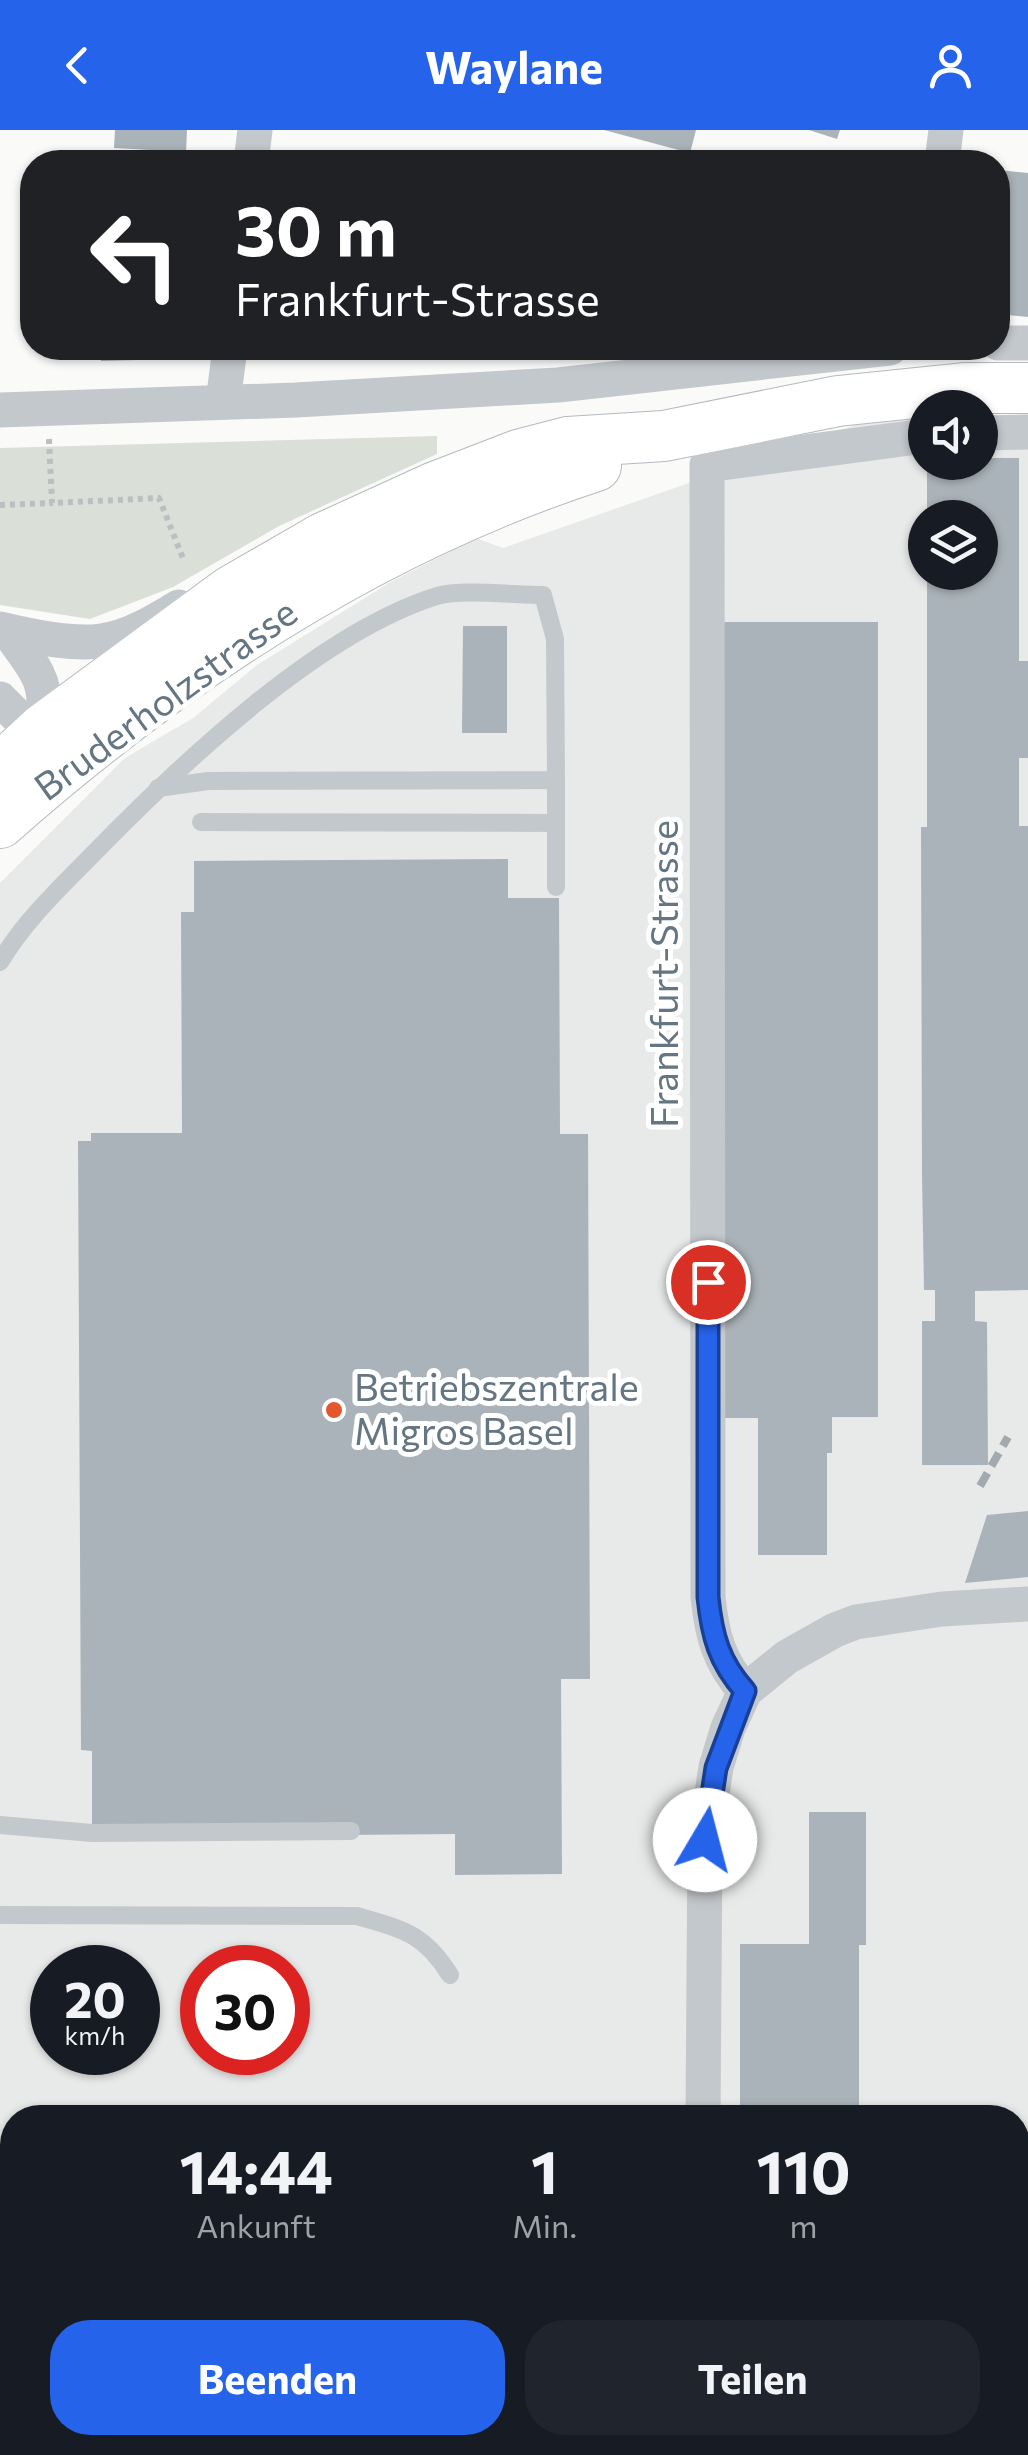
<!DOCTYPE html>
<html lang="de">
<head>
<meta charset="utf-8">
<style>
  body { margin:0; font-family:Commissioner,sans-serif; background:#20242c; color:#f1f3f6; height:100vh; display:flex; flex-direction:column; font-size:38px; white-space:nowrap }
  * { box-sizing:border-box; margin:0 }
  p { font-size:32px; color:#9ea1a6 }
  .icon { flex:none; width:55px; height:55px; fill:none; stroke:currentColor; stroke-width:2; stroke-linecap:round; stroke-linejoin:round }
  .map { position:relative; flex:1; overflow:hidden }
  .drawer { position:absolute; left:0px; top:1975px; width:1030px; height:350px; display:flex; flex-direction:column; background:#171b24; border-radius:40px 40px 0 0; box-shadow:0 2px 8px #0004 }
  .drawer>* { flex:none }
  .guide { position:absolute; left:20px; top:20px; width:990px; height:210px; border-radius:40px; box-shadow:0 2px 8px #0004; background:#202124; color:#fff; overflow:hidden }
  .fabs { position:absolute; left:908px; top:260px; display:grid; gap:20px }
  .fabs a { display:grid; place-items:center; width:90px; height:90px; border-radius:50%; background:#171b24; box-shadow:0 2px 8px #0004; font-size:50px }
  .speed { position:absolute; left:30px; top:1815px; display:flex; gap:20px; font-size:50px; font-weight:700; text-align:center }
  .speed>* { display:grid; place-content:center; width:130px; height:130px; border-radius:50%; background:#171b24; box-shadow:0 2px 8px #0004; line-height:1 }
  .speed small { font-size:25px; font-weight:400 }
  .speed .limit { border:15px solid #d22; background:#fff; color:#111 }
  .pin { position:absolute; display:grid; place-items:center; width:85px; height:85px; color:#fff; margin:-42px; border:5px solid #fff; border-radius:50%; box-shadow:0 2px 10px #0007 }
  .me { position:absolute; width:110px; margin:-55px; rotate:8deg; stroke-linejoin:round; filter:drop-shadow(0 0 8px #0008) }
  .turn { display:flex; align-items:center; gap:35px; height:210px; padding:0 50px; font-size:45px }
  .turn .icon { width:130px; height:130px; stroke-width:2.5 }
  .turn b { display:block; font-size:70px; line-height:85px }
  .eta { display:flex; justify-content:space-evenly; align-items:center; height:170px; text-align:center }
  .eta b { font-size:60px; font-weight:700; line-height:70px }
  .button { display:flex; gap:20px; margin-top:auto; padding:20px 50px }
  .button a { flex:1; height:115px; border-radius:40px; background:#2563eb; color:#fff; font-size:40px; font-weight:700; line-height:115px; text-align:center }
  .button a+a { background:#20242c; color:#f1f3f6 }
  header { display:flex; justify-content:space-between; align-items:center; height:130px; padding:0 50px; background:#2563eb; color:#fff; font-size:45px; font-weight:700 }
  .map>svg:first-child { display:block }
</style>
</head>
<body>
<header><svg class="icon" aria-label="back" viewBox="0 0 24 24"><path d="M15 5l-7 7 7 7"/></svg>Waylane<svg class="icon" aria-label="person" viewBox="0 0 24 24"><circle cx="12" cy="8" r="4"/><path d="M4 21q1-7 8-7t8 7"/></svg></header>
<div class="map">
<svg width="1028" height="2325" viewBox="0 0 1028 2325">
  <rect width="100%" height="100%" fill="#fafaf8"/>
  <path fill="#e8e9e9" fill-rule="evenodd" d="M1028 287V2325H0V753L125 628 193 588 257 535 389 453 476 408 503 418 872 289 925 288V332H980V288ZM925 388H980V442H925ZM52 1838H138V1922H52ZM202 1838H288V1922H202ZM12 1988H1018V2312H12Z"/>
  <path fill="#dadfd7" d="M437 306V324L279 396 173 457 90 489 0 475V318Z"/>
  <g fill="#aab3b9">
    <path d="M115 0H187L186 22 114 18Z"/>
    <path d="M604 0H696L690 23Z"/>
    <path d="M809 0H840L837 9Z"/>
    <path d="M998 40 1028 43V187L998 184Z"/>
    <path d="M101 218H170L171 229 101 231Z"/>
    <path d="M300 218H377L378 221 300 224Z"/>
    <path d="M980 328H1019V531H1028V628H1019V696H1028V1160L975 1161V1191L987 1192 988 1335H922V1191H935V1160H924L922 1045 921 697H927V442H980V388H927V332H980Z"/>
    <path d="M723 492H878V1287H832V1323H827V1425H758V1288H723Z"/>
    <path d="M463 496H507V603H462Z"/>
    <path d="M508 729V768H559L560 1004H588L590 1549H561L562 1744 455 1745V1704L92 1707V1621L81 1620 78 1011H91V1003H182L181 782H194V731Z"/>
    <path d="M1028 1381V1447L965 1453 987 1385Z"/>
    <path d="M809 1682H866V1815H859V1988H740V1814H809Z"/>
  </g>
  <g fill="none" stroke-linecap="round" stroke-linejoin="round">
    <defs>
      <g id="secondary">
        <path d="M0 639 43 599 231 461 323 408 435 357 518 325 568 312 664 306 838 271 964 258H1028"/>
        <path d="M0 693C174 539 374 408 596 336"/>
      </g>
    </defs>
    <use href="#secondary" stroke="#b3babf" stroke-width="52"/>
    <g stroke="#bbbfc2" stroke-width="6" stroke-dasharray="5 5" stroke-linecap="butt">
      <path d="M49 309 52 373 159 368 184 431"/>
      <path d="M0 375 52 373"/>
    </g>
    <g stroke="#c3c8cc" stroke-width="18">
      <path d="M556 650V757"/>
      <path d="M201 692 556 693"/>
      <path d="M0 832C25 790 60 758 94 723 180 635 318 503 437 466 459 459 516 465 543 465L555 509 556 650 208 651 158 658"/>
      <path d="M0 1695 92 1703 351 1701"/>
      <path d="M0 1785 357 1786C402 1799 424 1803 450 1845"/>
    </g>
    <g stroke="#c3c8cc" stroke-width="35">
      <path d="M251 32 255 0"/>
      <path d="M942 32 946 0"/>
      <path d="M998 213H1028"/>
      <path d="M223 272 230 218"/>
      <path d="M0 280 296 270 558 255 890 218"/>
      <path d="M980 303 1028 302"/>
      <path d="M0 499C30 506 70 515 101 511 128 508 156 491 179 477"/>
      <path d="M0 569 21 590 43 599C49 548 36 541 8 501"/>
      <path d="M745 1561C719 1532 712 1506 708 1467L707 335 925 306"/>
      <path d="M703 1988 705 1710 716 1637 728 1598 745 1561 787 1527 835 1500 856 1492 942 1479 1028 1474"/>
      <path d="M709 2312 710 2325"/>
    </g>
    <use href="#secondary" stroke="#fff" stroke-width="50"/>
    <path stroke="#a2aab0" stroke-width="8" stroke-dasharray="15 8" stroke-linecap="butt" d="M980 1356 1008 1307"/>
  </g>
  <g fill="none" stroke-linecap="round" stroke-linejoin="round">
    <defs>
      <path id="route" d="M705 1710 716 1638 745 1561C719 1532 712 1506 708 1467V1152"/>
    </defs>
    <use href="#route" stroke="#184099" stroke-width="25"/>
    <use href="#route" stroke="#2563eb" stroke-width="18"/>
  </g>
  <circle fill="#e4572e" stroke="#fff" stroke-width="4" cx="334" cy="1280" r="10"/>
  <g text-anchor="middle" stroke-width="10" stroke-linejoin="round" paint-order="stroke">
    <g font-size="38" fill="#657683" stroke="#fff">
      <text transform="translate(166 570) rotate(-36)" y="13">Bruderholzstrasse</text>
      <text transform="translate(665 844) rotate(-90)" y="13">Frankfurt-Strasse</text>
    </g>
    <g font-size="38" fill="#657683" stroke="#fff" text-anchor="start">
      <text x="354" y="1271">Betriebszentrale<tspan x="354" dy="44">Migros Basel</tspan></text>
    </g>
  </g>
</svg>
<div class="fabs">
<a><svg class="icon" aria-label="sound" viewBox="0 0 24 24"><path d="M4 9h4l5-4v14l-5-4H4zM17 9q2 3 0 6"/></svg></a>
<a><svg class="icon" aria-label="layers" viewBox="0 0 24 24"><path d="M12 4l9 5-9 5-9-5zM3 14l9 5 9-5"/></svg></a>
</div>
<div class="speed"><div>20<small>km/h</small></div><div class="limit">30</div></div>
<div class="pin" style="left:708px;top:1152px;background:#d93025"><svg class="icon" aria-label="arrive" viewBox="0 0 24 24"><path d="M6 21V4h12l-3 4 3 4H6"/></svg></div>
<svg class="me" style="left:705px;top:1710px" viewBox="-20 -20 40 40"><circle r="19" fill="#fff"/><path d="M0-13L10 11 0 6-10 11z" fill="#2563eb"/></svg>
<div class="guide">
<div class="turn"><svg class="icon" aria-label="left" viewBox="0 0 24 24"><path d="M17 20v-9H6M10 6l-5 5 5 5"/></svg><div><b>30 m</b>Frankfurt-Strasse</div></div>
</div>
<section class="drawer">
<div class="eta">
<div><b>14:44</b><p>Ankunft</p></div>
<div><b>1</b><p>Min.</p></div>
<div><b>110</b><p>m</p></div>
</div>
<div class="button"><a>Beenden</a><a>Teilen</a></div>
</section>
</div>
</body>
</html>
